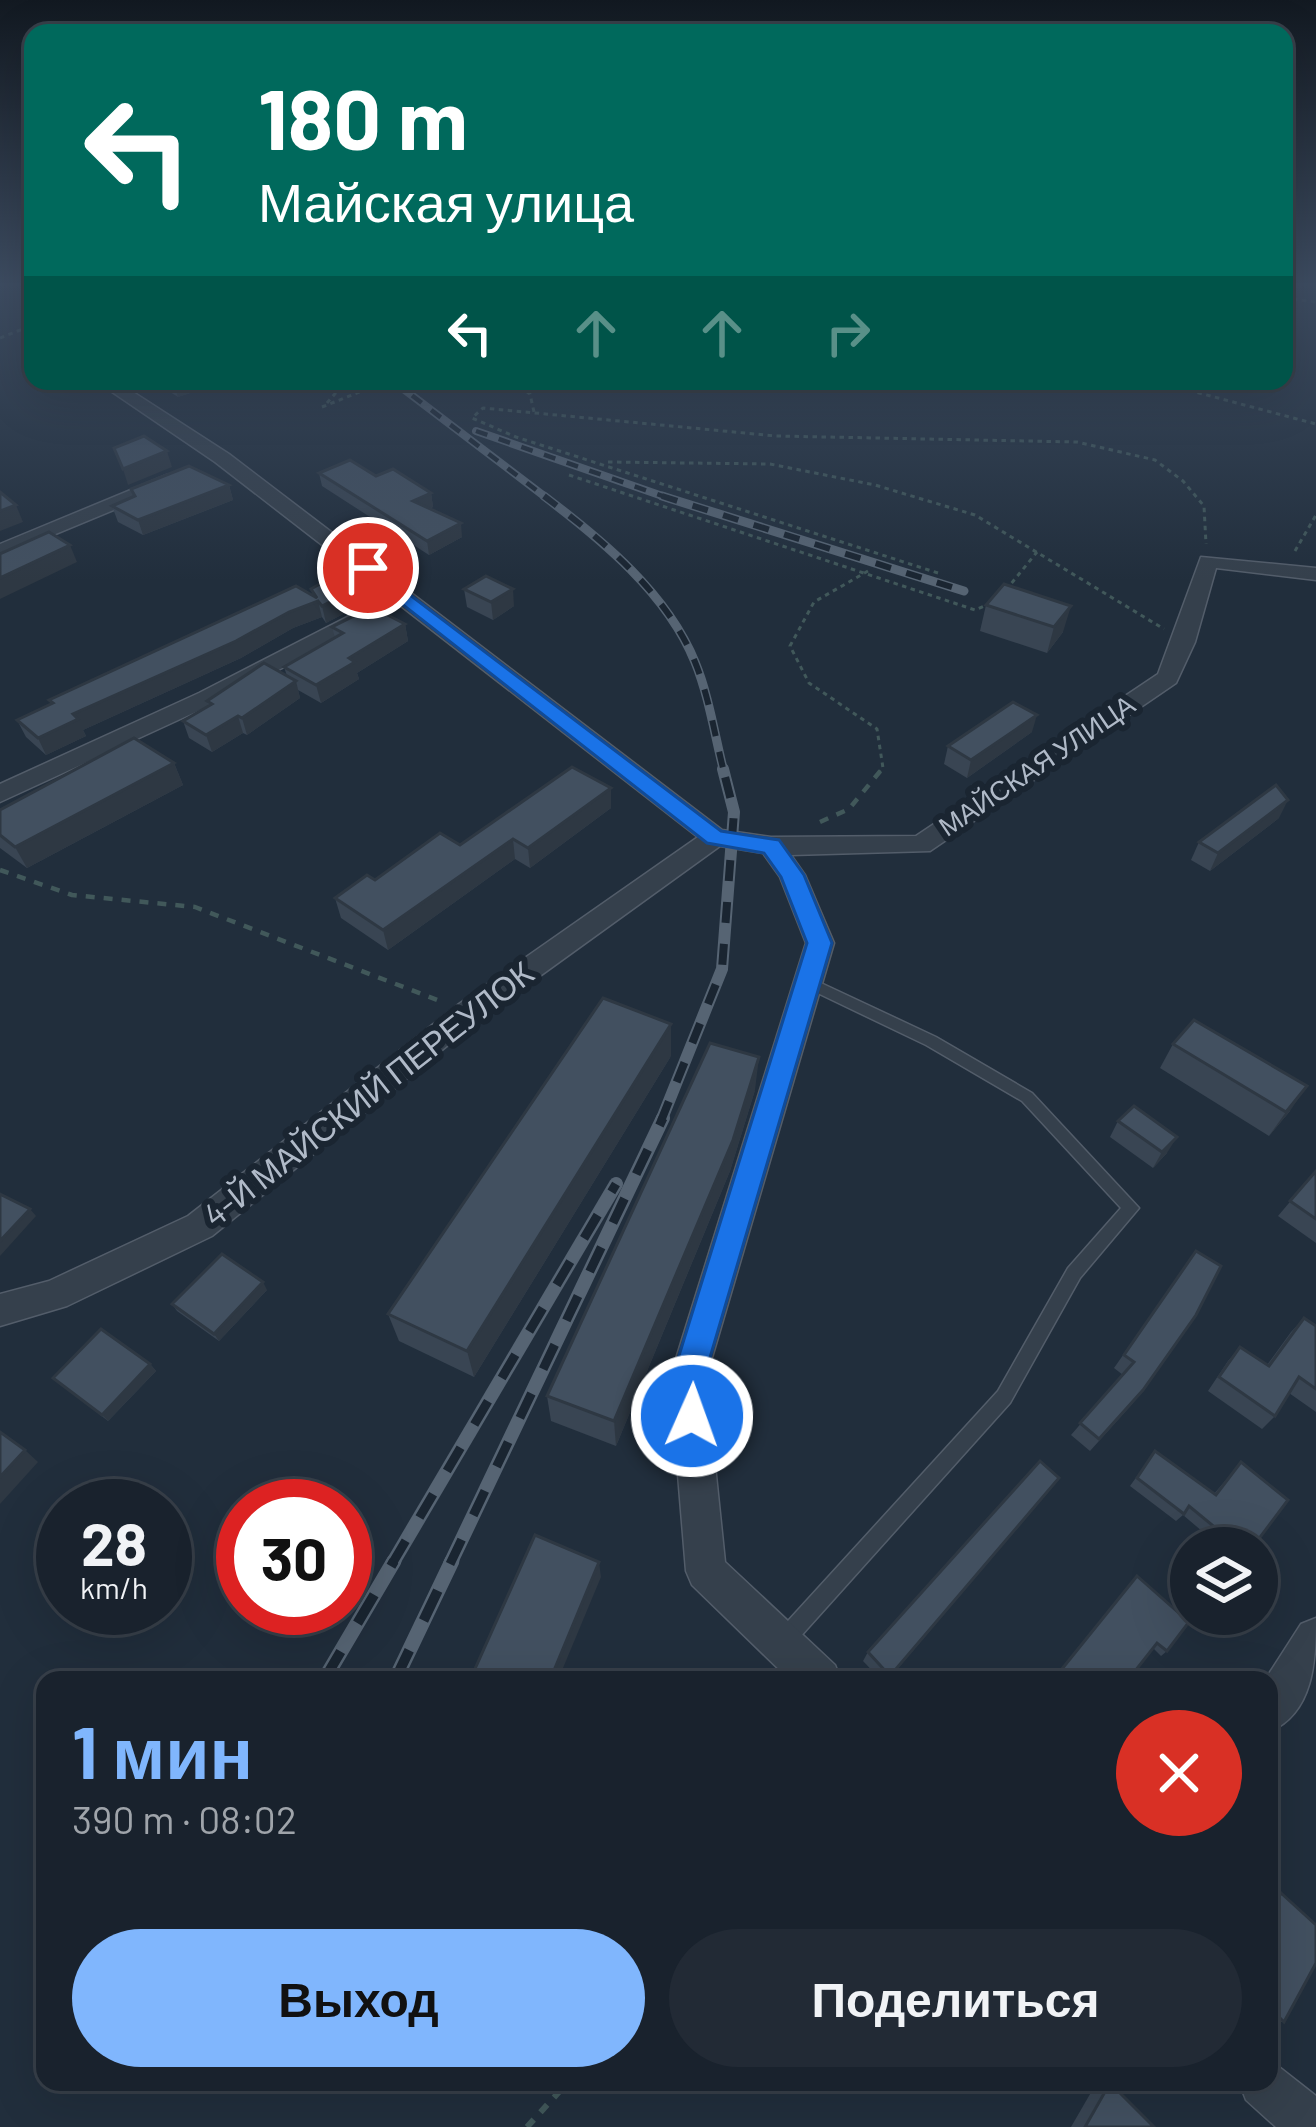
<!DOCTYPE html>
<html lang="ru">
<head>
<meta charset="utf-8">
<style>
  body { margin:0; font-family:Barlow,sans-serif; background:#222a35; color:#f1f3f6; height:100vh; display:flex; flex-direction:column; font-size:45px; white-space:nowrap }
  * { box-sizing:border-box; margin:0 }
  p { font-size:39px; color:#9fa4aa }
  .icon { flex:none; width:66px; height:66px; fill:none; stroke:currentColor; stroke-width:2; stroke-linecap:round; stroke-linejoin:round }
  .map { position:relative; flex:1; overflow:hidden }
  .details { position:absolute; left:36px; top:1671px; width:1242px; height:420px; display:flex; flex-direction:column; background:#19222d; border-radius:24px; box-shadow:0 12px 48px #0002,0 0 0 3px #373f49 }
  .details>* { flex:none }
  .banner { position:absolute; left:24px; top:24px; width:1269px; height:366px; border-radius:24px; box-shadow:0 12px 48px #0002,0 0 0 3px #373f49; background:#00695c; color:#fff; overflow:hidden }
  .tools { position:absolute; left:1170px; top:1527px; display:grid; gap:24px }
  .tools a { display:grid; place-items:center; width:108px; height:108px; border-radius:50%; background:#19222d; box-shadow:0 12px 48px #0002,0 0 0 3px #373f49; font-size:60px }
  .speed { position:absolute; left:36px; top:1479px; display:flex; gap:24px; font-size:60px; font-weight:700; text-align:center }
  .speed>* { display:grid; place-content:center; width:156px; height:156px; border-radius:50%; background:#19222d; box-shadow:0 12px 48px #0002,0 0 0 3px #373f49; line-height:1 }
  .speed small { font-size:30px; font-weight:400 }
  .speed .limit { border:18px solid #d22; background:#fff; color:#111 }
  .pin { position:absolute; display:grid; place-items:center; width:102px; height:102px; color:#fff; margin:-51px; border:6px solid #fff; border-radius:50%; box-shadow:0 3px 12px #0007 }
  .me { position:absolute; width:132px; margin:-66px; rotate:2deg; stroke-linejoin:round; filter:drop-shadow(0 0 9px #0008) }
  .turn { display:flex; align-items:center; gap:42px; height:252px; padding:0 36px; font-size:54px }
  .turn .icon { width:156px; height:156px; stroke-width:2.5 }
  .turn b { display:block; font-size:84px; line-height:102px }
  .lanes { display:flex; align-items:center; height:114px; padding:0 36px; background:#0003; justify-content:center; gap:60px; direction:ltr }
  .lanes .off { opacity:.35 }
  .round { display:grid; place-items:center; flex:none; width:126px; height:126px; border-radius:63px; background:#222a35 }
  .overview { display:flex; align-items:center; justify-content:space-between; height:204px; padding:0 36px }
  h1 { font-size:72px; font-weight:700; line-height:90px; color:#80b6fd }
  .action { display:flex; gap:24px; margin-top:auto; padding:24px 36px }
  .action a { flex:1; height:138px; border-radius:72px; background:#80b6fd; color:#111; font-size:48px; font-weight:700; line-height:138px; text-align:center }
  .action a+a { background:#222a35; color:#f1f3f6 }
  .map>svg:first-child { display:block }
</style>
</head>
<body>
<div class="map">
<svg width="1316" height="2127" viewBox="0 0 1316 2127">
  <rect width="100%" height="100%" fill="#212e3c"/>
  <g fill="none" stroke-linecap="round" stroke-linejoin="round">
    <defs>
      <path id="service" d="M808 977 936 1037 1032 1093 1139 1208 1080 1278 1010 1403 791 1647 784 1650 777 1647 774 1640 777 1633 998 1391 1068 1268 1121 1208 1022 1101 926 1045 803 986 801 982Z"/>
      <g id="minor">
        <path d="M96 381H116L229 454 722 830 771 837 916 836 1158 674 1201 557 1316 568V580L1216 568 1195 642 1176 683 930 851 791 855 805 875 834 943 706 1378 725 1562 835 1665 841 1680H790L692 1585 686 1571 670 1378 806 943 780 877 763 853 720 846 479 1020 212 1236 67 1306 0 1326V1294L49 1281 188 1216 459 1004 698 837 401 606 215 703 0 802V784L199 693 388 596 215 462Z"/>
        <path d="M167 475 174 477V485L0 557V544Z"/>
        <path d="M1316 1618C1316 1660 1314 1713 1269 1732V1680H1265L1301 1624Z"/>
        <path d="M1269 2059 1316 2096V2127H1276L1246 2100 1239 2082H1269Z"/>
      </g>
    </defs>
    <use href="#service" stroke="#535d6a" stroke-width="3"/>
    <use href="#minor" stroke="#535d6a" stroke-width="3"/>
    <g stroke="#41585a" stroke-width="3" stroke-dasharray="4.5 4.5" stroke-linecap="butt">
      <path d="M1284 298 1316 302"/>
      <path d="M0 338 33 325"/>
      <path d="M512 381 530 394 534 412"/>
      <path d="M1154 381 1316 424"/>
      <path d="M327 403 346 381"/>
      <path d="M322 407 387 381"/>
      <path d="M608 462 770 464 875 485 975 515 1164 629"/>
      <path d="M569 475 975 610 989 604"/>
      <path d="M1295 551 1316 515"/>
      <path d="M868 571 814 602 790 646 809 683 877 729 883 768 879 772"/>
      <path d="M938 573 516 437 472 418 483 408 776 436 1077 442 1155 460 1183 481 1204 506 1206 544"/>
      <path d="M1006 590 1037 552"/>
    </g>
    <g stroke="#41585a" stroke-width="4.5" stroke-dasharray="9 9" stroke-linecap="butt">
      <path d="M820 822 849 809 882 769"/>
      <path d="M0 870 72 895 195 907 440 1001"/>
    </g>
    <path stroke="#41585a" stroke-width="6" stroke-dasharray="10 10" stroke-linecap="butt" d="M527 2127 568 2082"/>
    <use href="#service" fill="#35404c" fill-rule="evenodd"/>
    <use href="#minor" fill="#35404c" fill-rule="evenodd"/>
    <defs>
      <g id="rail-far4">
        <path d="M393 381 548 499"/>
        <path d="M476 431 671 499"/>
      </g>
      <g id="rail-far3">
        <path d="M544 496C602 540 667 593 695 662 709 696 715 737 724 772"/>
        <path d="M662 496 964 591"/>
      </g>
      <path id="rail-far2" d="M661 1121 722 969 734 812 723 769"/>
      <g id="rail-far1">
        <path d="M392 1564 616 1184"/>
        <path d="M450 1564 663 1118"/>
      </g>
      <g id="rail">
        <path d="M324 1680 394 1561"/>
        <path d="M395 1680 452 1561"/>
      </g>
    </defs>
    <use href="#rail-far4" stroke="#566473" stroke-width="8"/>
    <use href="#rail-far3" stroke="#566473" stroke-width="9"/>
    <use href="#rail-far2" stroke="#566473" stroke-width="12"/>
    <use href="#rail-far1" stroke="#566473" stroke-width="14"/>
    <use href="#rail" stroke="#566473" stroke-width="15"/>
    <use href="#rail-far4" stroke="#1a2531" stroke-width="4.5" stroke-dasharray="12" stroke-linecap="butt"/>
    <use href="#rail-far3" stroke="#1a2531" stroke-width="6" stroke-dasharray="16" stroke-linecap="butt"/>
    <use href="#rail-far2" stroke="#1a2531" stroke-width="8" stroke-dasharray="21" stroke-linecap="butt"/>
    <use href="#rail-far1" stroke="#1a2531" stroke-width="9" stroke-dasharray="27" stroke-linecap="butt"/>
    <use href="#rail" stroke="#1a2531" stroke-width="10" stroke-dasharray="33" stroke-linecap="butt"/>
  </g>
  <g fill="#394553">
    <path d="M153 381H203L205 388 178 397Z"/>
    <path d="M319 473 376 476 431 493 433 507 429 509 462 537 429 555 322 486Z"/>
    <path d="M229 485 233 500 143 535 118 522 112 506Z"/>
    <path d="M1004 584 1063 632 1047 653 980 631 986 605Z"/>
    <path d="M311 589 366 602 326 623 322 617 293 628 241 658 83 730 86 736 46 755 26 737 17 720 51 704 49 700 313 596Z"/>
    <path d="M464 589 514 606 493 620 467 607Z"/>
    <path d="M405 624 408 641 357 673 359 679 321 703 298 690 300 698 247 735 243 733 212 752 189 738 183 721 208 706 207 701 287 676 284 667 335 638 332 627Z"/>
    <path d="M1032 732 967 778 944 764 948 746Z"/>
    <path d="M174 763 183 785 27 868 0 848V810Z"/>
    <path d="M611 788V808L530 868 515 859 388 950 341 918 335 898 460 845Z"/>
    <path d="M1279 818 1210 871 1191 860 1199 842Z"/>
    <path d="M1173 1044 1290 1111 1269 1136 1160 1068Z"/>
    <path d="M671 1056 474 1377 399 1341 388 1314Z"/>
    <path d="M755 1090 730 1171 616 1446 551 1421 547 1396Z"/>
    <path d="M1118 1121 1167 1153 1153 1168 1110 1137Z"/>
    <path d="M1316 1171V1243L1278 1216Z"/>
    <path d="M1196 1251 1133 1403 1090 1451 1071 1435 1123 1375 1114 1368Z"/>
    <path d="M267 1290 219 1341 177 1311 172 1304Z"/>
    <path d="M1304 1318 1316 1326V1412L1289 1393 1275 1416 1262 1429 1208 1391 1228 1361 1240 1347 1267 1365 1291 1332Z"/>
    <path d="M150 1364 156 1371 108 1421 53 1378Z"/>
    <path d="M1155 1451 1214 1494 1241 1462 1252 1548H1222L1183 1515 1176 1521 1130 1486Z"/>
    <path d="M1059 1478 888 1680H881L863 1661 868 1652Z"/>
    <path d="M1137 1576 1167 1651 1161 1656 1153 1648 1128 1680H1052Z"/>
    <path d="M1281 1893 1284 2022H1269V1896Z"/>
    <path d="M1097 2082 1110 2083 1154 2127H1071Z"/>
  </g>
  <g fill="#2e3843">
    <path d="M180 381H203L205 388 178 397 173 383Z"/>
    <path d="M167 451 172 467 128 485 123 469Z"/>
    <path d="M229 485 233 500 143 535 138 520Z"/>
    <path d="M431 493 433 507 415 515 413 501Z"/>
    <path d="M16 505 23 522 0 531V511Z"/>
    <path d="M461 523 462 537 429 555 427 541Z"/>
    <path d="M70 545 77 562 0 599V578Z"/>
    <path d="M363 585 366 602 326 623 322 606Z"/>
    <path d="M513 589 514 606 493 620 491 602Z"/>
    <path d="M318 601 322 617 293 628 241 658 83 730 86 736 46 755 38 738 73 714 289 612Z"/>
    <path d="M1071 606 1063 632 1047 653 1054 627Z"/>
    <path d="M405 624 408 641 357 673 359 679 321 703 316 685 349 658Z"/>
    <path d="M296 681 300 698 247 735 242 718Z"/>
    <path d="M1037 715 1032 732 967 778 971 760Z"/>
    <path d="M238 716 243 733 212 752 206 735Z"/>
    <path d="M174 763 183 785 27 868 15 847Z"/>
    <path d="M611 788V808L530 868 528 848Z"/>
    <path d="M1288 800 1279 818 1210 871 1218 853Z"/>
    <path d="M513 839 515 859 388 950 383 930Z"/>
    <path d="M671 1024V1056L474 1377 467 1351Z"/>
    <path d="M759 1057 755 1090 730 1171 616 1446 614 1421Z"/>
    <path d="M1307 1086 1290 1111 1269 1136 1286 1112Z"/>
    <path d="M1177 1137 1167 1153 1153 1168 1162 1152Z"/>
    <path d="M30 1209 36 1216 0 1256V1241Z"/>
    <path d="M263 1282 267 1290 219 1341 214 1334Z"/>
    <path d="M150 1364 156 1371 108 1421 102 1415Z"/>
    <path d="M25 1450 38 1462 0 1504V1477Z"/>
    <path d="M1059 1478 1050 1490 887 1680Z"/>
    <path d="M599 1562 601 1577 558 1680H550Z"/>
  </g>
  <g fill="#425060" stroke="#2e3843" stroke-width="3">
    <path d="M144 436 167 451 123 469 114 448Z"/>
    <path d="M350 460 376 476 393 469 431 493 413 501 461 523 427 541 319 473Z"/>
    <path d="M189 466 229 485 138 520 112 506 135 496 131 489Z"/>
    <path d="M0 492 16 505 0 511Z"/>
    <path d="M49 532 70 545 0 578V554Z"/>
    <path d="M339 573 363 585 322 606 318 601 289 612 236 641 73 714 78 719 38 738 17 720 53 703 49 700 296 586 317 598 311 589Z"/>
    <path d="M486 576 513 589 491 602 464 589Z"/>
    <path d="M1004 584 1071 606 1054 627 986 605Z"/>
    <path d="M372 607 405 624 349 658 355 662 316 685 284 667 343 633 332 627Z"/>
    <path d="M264 663 296 681 242 718 238 716 206 735 183 721 212 704 207 701Z"/>
    <path d="M1013 702 1037 715 971 760 948 746Z"/>
    <path d="M134 738 174 763 15 847 0 835V810Z"/>
    <path d="M572 767 611 788 528 848 513 839 383 930 335 898 367 875 375 880 440 833 460 845Z"/>
    <path d="M1276 785 1288 800 1218 853 1199 842Z"/>
    <path d="M603 998 671 1024 467 1351 388 1314Z"/>
    <path d="M1194 1020 1307 1086 1286 1112 1173 1044Z"/>
    <path d="M710 1043 759 1057 733 1140 614 1421 547 1396Z"/>
    <path d="M1134 1106 1177 1137 1162 1152 1118 1121Z"/>
    <path d="M1316 1171V1219L1290 1201Z"/>
    <path d="M0 1194 30 1209 0 1241Z"/>
    <path d="M1196 1251 1221 1266 1196 1315 1143 1390 1099 1439 1080 1423 1134 1362 1124 1355Z"/>
    <path d="M222 1254 263 1282 214 1334 172 1304Z"/>
    <path d="M1304 1318 1316 1326V1389L1299 1377 1275 1416 1219 1377 1240 1347 1269 1366Z"/>
    <path d="M101 1329 150 1364 102 1415 53 1378Z"/>
    <path d="M0 1432 25 1450 0 1477Z"/>
    <path d="M1155 1451 1216 1495 1241 1462 1288 1500 1252 1548H1240L1189 1506 1184 1514 1137 1478Z"/>
    <path d="M1040 1461 1059 1478 890 1676 868 1652Z"/>
    <path d="M535 1535 599 1562 550 1680H470Z"/>
    <path d="M1137 1576 1189 1622 1167 1651 1157 1643 1128 1680H1053Z"/>
    <path d="M1281 1893 1316 1925V1963L1284 2022 1269 2007V1915Z"/>
    <path d="M1110 2083 1154 2127H1085Z"/>
  </g>
  <linearGradient id="sky" x2="0" y2="1"><stop stop-color="#121921"/><stop offset="0.49" stop-color="#3d4c61"/><stop offset="1" stop-color="#3d4c61" stop-opacity="0"/></linearGradient>
  <rect width="1316" height="581" fill="url(#sky)"/>
  <path fill="#1a73e8" stroke="#114b97" stroke-width="3" d="M368 563 721 831 779 840 804 875 832 943 704 1378 708 1416 703 1428 692 1432 680 1428 672 1378 807 943 781 877 764 853 707 843 361 572 358 568Z"/>
  <g text-anchor="middle" stroke-width="12" stroke-linejoin="round" paint-order="stroke">
    <g font-size="27" fill="#b0bac8" stroke="#1a2531">
      <text transform="translate(1037 766) rotate(-34)" y="9">МАЙСКАЯ УЛИЦА</text>
    </g>
    <g font-size="33" fill="#b0bac8" stroke="#1a2531">
      <text transform="translate(368 1094) rotate(-38)" y="12">4-Й МАЙСКИЙ ПЕРЕУЛОК</text>
    </g>
  </g>
</svg>
<div class="tools">
<a><svg class="icon" aria-label="layers" viewBox="0 0 24 24"><path d="M12 4l9 5-9 5-9-5zM3 14l9 5 9-5"/></svg></a>
</div>
<div class="speed"><div>28<small>km/h</small></div><div class="limit">30</div></div>
<div class="pin" style="left:368px;top:568px;background:#d93025"><svg class="icon" aria-label="arrive" viewBox="0 0 24 24"><path d="M6 21V4h12l-3 4 3 4H6"/></svg></div>
<svg class="me" style="left:692px;top:1416px" viewBox="-20 -20 40 40"><circle r="17" fill="#1a73e8" stroke="#fff" stroke-width="3"/><path d="M0-11L8 9 0 5-8 9z" fill="#fff"/></svg>
<div class="banner">
<div class="turn"><svg class="icon" aria-label="left" viewBox="0 0 24 24"><path d="M17 20v-9H6M10 6l-5 5 5 5"/></svg><div><b>180 m</b>Майская улица</div></div>
<div class="lanes"><svg class="icon" aria-label="left" viewBox="0 0 24 24"><path d="M17 20v-9H6M10 6l-5 5 5 5"/></svg><svg class="icon off" aria-label="ahead" viewBox="0 0 24 24"><path d="M12 20V5M6 11l6-6 6 6"/></svg><svg class="icon off" aria-label="ahead" viewBox="0 0 24 24"><path d="M12 20V5M6 11l6-6 6 6"/></svg><svg class="icon off" aria-label="right" viewBox="0 0 24 24"><path d="M7 20v-9h11M14 6l5 5-5 5"/></svg></div>
</div>
<section class="details">
<div class="overview"><div><h1>1 мин</h1><p>390 m · 08:02</p></div><a class="round" style="background:#d93025;color:#fff"><svg class="icon" aria-label="close" viewBox="0 0 24 24"><path d="M6 6l12 12M18 6L6 18"/></svg></a></div>
<div class="action"><a>Выход</a><a>Поделиться</a></div>
</section>
</div>
</body>
</html>
